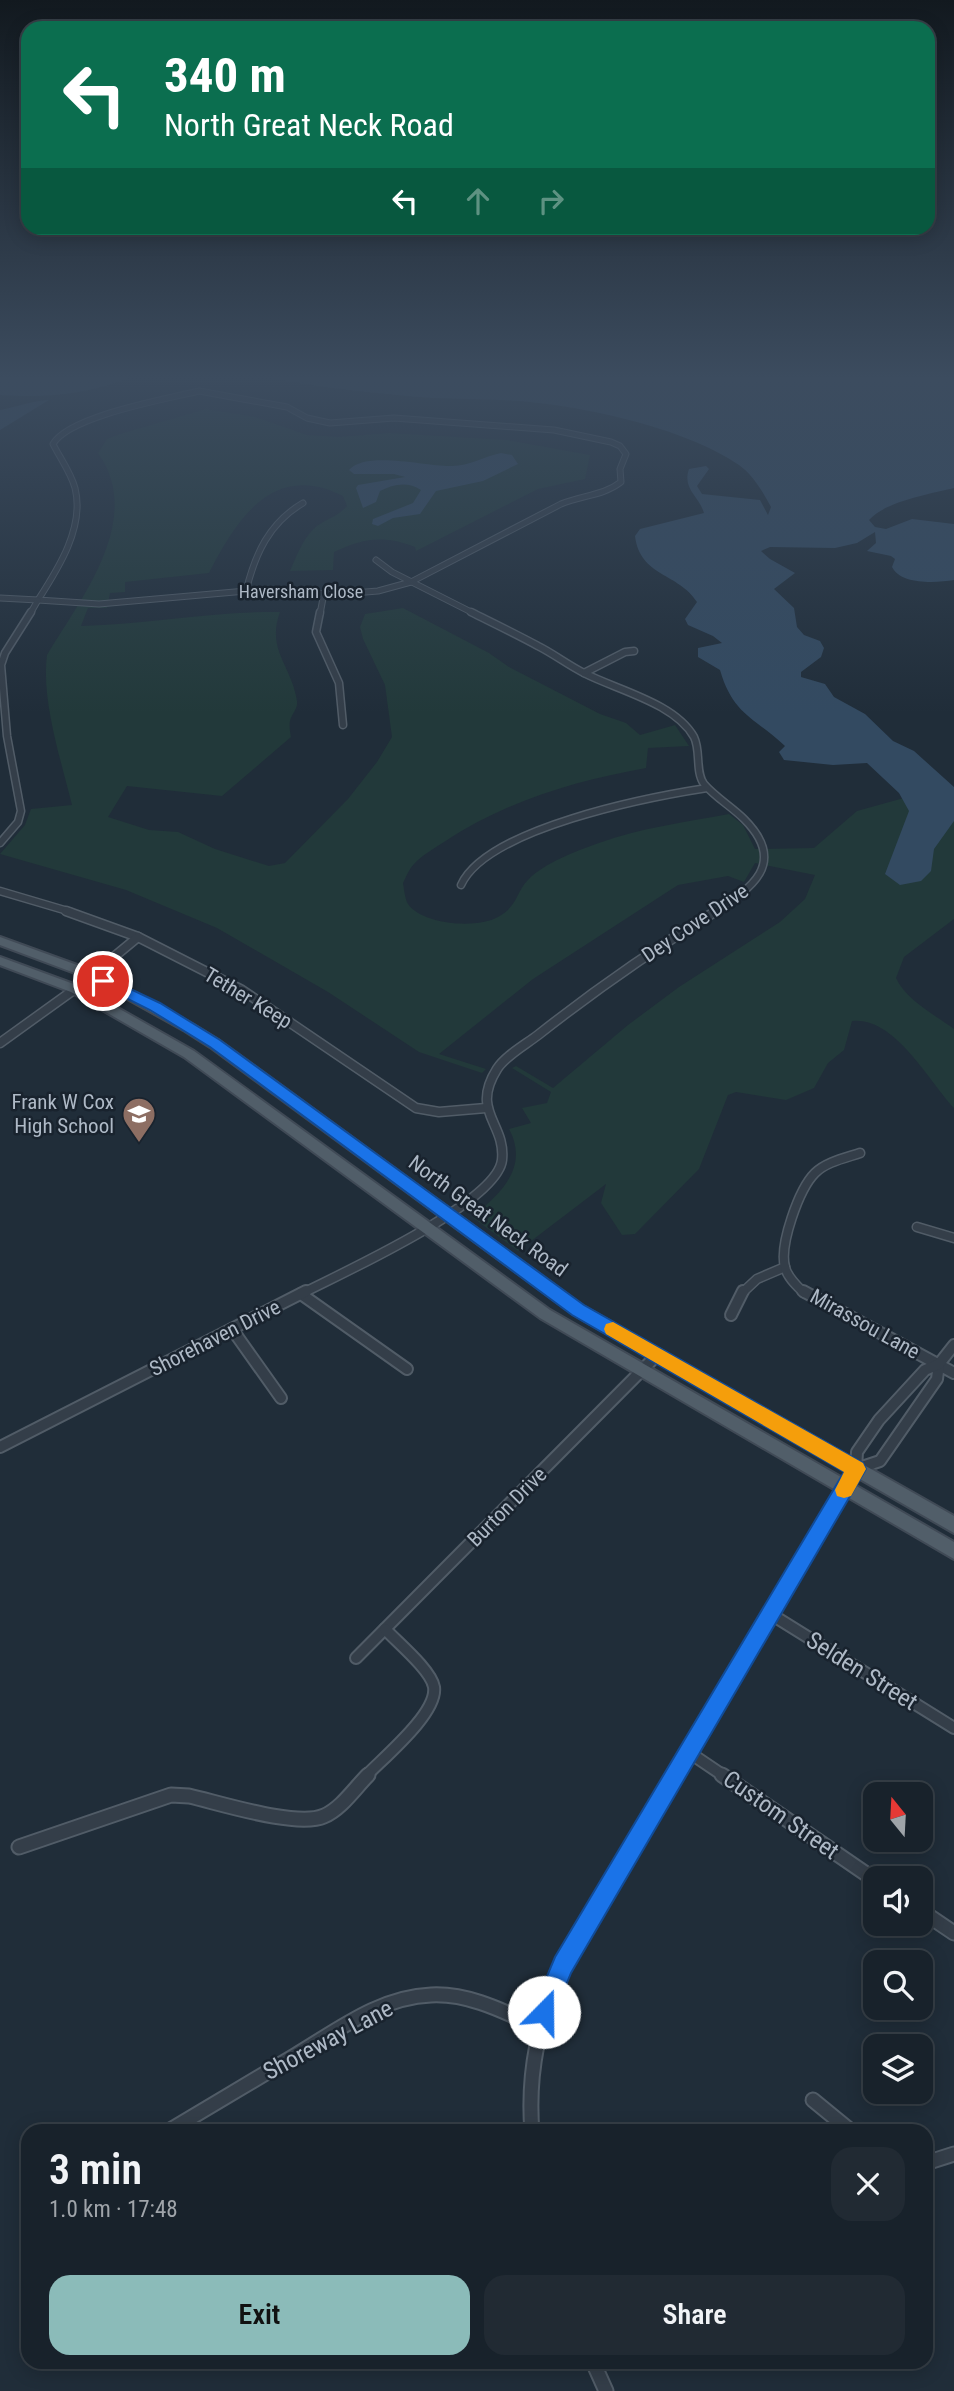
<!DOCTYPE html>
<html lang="en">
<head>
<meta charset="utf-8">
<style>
  body { margin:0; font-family:"Roboto Condensed",sans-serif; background:#212a33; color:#f1f3f6; height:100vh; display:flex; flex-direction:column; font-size:26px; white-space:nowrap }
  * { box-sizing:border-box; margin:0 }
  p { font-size:23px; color:#9fa4a9 }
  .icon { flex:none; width:38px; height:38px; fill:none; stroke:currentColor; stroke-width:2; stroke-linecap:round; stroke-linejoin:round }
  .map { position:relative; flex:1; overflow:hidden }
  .details { position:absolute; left:21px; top:2124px; width:912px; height:245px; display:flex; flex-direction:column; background:#18222b; border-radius:21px; box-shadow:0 4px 18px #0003,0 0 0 2px #363f47 }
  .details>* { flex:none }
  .hud { position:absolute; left:21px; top:21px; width:914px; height:214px; border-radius:21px; box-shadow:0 4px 18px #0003,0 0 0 2px #363f47; background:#0b6e4f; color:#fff; overflow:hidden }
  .needle { width:46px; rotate:342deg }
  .controls { position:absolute; left:863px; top:1782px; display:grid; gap:14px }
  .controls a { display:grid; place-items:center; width:70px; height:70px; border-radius:14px; background:#18222b; box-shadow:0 4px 18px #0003,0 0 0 2px #363f47; font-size:35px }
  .pin { position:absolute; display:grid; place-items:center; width:60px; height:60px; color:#fff; margin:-30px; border:4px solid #fff; border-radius:50%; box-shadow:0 2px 7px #0007 }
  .me { position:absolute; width:77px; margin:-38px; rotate:22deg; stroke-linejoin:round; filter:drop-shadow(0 0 5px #0008) }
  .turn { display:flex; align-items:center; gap:24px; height:147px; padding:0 28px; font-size:32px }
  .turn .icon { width:91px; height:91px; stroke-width:2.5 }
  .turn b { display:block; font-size:49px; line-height:60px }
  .lanes { display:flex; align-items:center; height:66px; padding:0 28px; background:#0003; justify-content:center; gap:35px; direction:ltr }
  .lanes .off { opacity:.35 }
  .round { display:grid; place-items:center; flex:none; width:74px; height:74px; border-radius:21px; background:#212a33 }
  .head { display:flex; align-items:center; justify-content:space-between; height:119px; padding:0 28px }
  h1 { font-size:42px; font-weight:600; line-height:52px }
  .cta { display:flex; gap:14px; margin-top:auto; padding:14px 28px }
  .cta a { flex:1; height:80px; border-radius:21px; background:#8bbbb9; color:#111; font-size:28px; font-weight:600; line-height:80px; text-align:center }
  .cta a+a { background:#212a33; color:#f1f3f6 }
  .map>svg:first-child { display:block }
</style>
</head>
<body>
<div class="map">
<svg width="954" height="2391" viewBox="0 0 954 2391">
  <rect width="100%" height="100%" fill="#202d39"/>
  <path fill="#22393a" d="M206 409 255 417 307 435 339 437 389 433 507 440 590 455 585 479 538 489 416 551 415 547C385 535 363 538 334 552L333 570 290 571C297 555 305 533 320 524 331 517 338 516 347 506L343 496C274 461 237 518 209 573L125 582V592L110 593 107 608H88L81 626C148 624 214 611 280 612 266 650 292 666 297 701 298 709 292 713 290 721 289 726 290 732 291 737L222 796 127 786 108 817 149 830 178 832 215 849 269 866 285 863 348 799 377 762 392 737 385 685 363 639 360 627 365 614 403 608 489 653 509 667 600 714 626 723 640 735 675 725 689 746 648 748 646 768C574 781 506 801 444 842 435 848 421 856 414 864 409 869 406 877 403 883 404 889 405 899 408 904 423 925 477 929 498 917 518 906 516 892 528 880 544 863 576 851 599 843 640 828 686 822 729 814L743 825 755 849 814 848 857 811 947 786 954 791V919L904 957 896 978C906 1000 935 1015 954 1029V1108C928 1080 894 1016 852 1021L844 1050 828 1063 814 1088 786 1100 736 1092 728 1095 699 1169 635 1234 622 1235 601 1203 606 1184 518 1251 472 1217C499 1195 530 1168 509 1129L531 1123 522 1108 547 1103 551 1092 512 1068 516 1066 553 1088 628 1025 679 987 780 922 805 899 815 875 755 863 744 882 728 876 678 885 533 979 439 1054 486 1069 482 1073 419 1052 328 992 217 928 126 890 0 854 25 825 31 809 72 805C61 760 41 700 47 655 81 598 145 519 98 453L107 439 120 434Z"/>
  <g fill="#334a61">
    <path d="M0 378H129C83 395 48 398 0 395Z"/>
    <path d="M270 378H954V488C930 494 886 501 869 520L875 527 886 529 912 519 954 524V580C936 583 901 585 892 567L895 559 891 556 867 551 876 543 875 532 857 543 835 548 770 547 761 551 770 559 795 573 774 589 794 608 797 627 804 635 820 641 824 648 821 657 801 672V677L825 684 834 697 865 714 893 741 914 751 954 787V821L934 849 931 871 921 881 900 885 885 874 909 811 899 793 867 763 833 765 784 760 779 752 785 746C754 717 733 715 720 670L698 657V648L722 643 713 636 688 625 685 619 697 602C679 573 640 577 635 536L640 529 704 513C699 496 682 489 689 469L706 466 709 469 697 486 702 494 760 500 768 515 771 507C763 492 753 475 739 465 682 426 572 403 502 400 479 399 456 399 433 398 378 394 324 388 270 378Z"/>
    <path d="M49 400 0 430V410C17 407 31 401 49 400Z"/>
    <path d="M501 453 512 455 518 464 483 481 436 491 420 514 393 518 378 526 372 524 373 519 413 503 421 490C408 481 393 484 380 491L376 502 363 508 356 488 358 485 405 477 394 474H354L349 470C366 450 428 467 452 466 469 466 485 456 501 453Z"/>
  </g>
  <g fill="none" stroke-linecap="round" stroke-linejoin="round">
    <defs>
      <g id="street-far4">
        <path d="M199 391 287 407 307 418 330 423 394 418 554 430 611 442 620 446 626 454 620 469 621 482C603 496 582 495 561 504L411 582 378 591 341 594 246 591 99 604 38 600C58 569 85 527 75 488 71 473 60 458 53 444 69 416 166 399 199 391Z"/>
        <path d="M376 560 392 572 475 614"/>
        <path d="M246 591C255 554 269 523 303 503"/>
        <path d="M0 598 38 600"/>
        <path d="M30 614 38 600"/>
        <path d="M320 614 324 593"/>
      </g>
      <g id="street-far3">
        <path d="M320 612 316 632 339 683 343 725"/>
        <path d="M471 612C493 623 516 634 538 646 554 654 568 665 584 673 617 690 675 703 694 737 701 751 695 772 704 784 715 797 732 807 744 819 788 863 752 889 713 912"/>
        <path d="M584 673 625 652 634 651"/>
        <path d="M0 843 18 822 21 811 7 736 1 665 5 653 31 612"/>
        <path d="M461 885C487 828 649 797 707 788"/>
        <path d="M0 891 71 912"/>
      </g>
      <g id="street-far2">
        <path d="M66 911 138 937 242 990 416 1108 439 1112 486 1108"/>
        <path d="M0 1043 75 989 138 937"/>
        <path d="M917 1227 954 1238"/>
        <path d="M303 1293C342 1273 497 1203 502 1160 506 1123 470 1112 497 1069 505 1056 525 1045 538 1035 595 990 654 949 716 911"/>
        <path d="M742 1293 757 1279 785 1267"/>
        <path d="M804 1293C797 1286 787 1277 785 1267 779 1245 799 1189 815 1173 826 1162 845 1158 860 1153"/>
      </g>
      <g id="street-far1">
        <path d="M803 1291 954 1373"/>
        <path d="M301 1294 407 1369"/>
        <path d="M731 1315 743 1291"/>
        <path d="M232 1329 281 1398"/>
        <path d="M0 1447 306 1291"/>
        <path d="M856 1469 880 1461 937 1379 939 1364"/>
        <path d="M769 1613 954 1728"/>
        <path d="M356 1658 657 1355"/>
        <path d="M687 1751 724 1776"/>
        <path d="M366 1776C383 1758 438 1713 434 1687 431 1670 397 1642 385 1629"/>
        <path d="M673 1776 856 1469 857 1452 879 1420 925 1370 939 1364 954 1345"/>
      </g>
      <g id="street">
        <path d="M722 1775 875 1880"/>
        <path d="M19 1847 171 1795 189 1796C220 1803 297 1828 324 1816 341 1809 355 1788 368 1775"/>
        <path d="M920 1910 954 1933"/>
        <path d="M813 2100 852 2132"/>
        <path d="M167 2132C210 2106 253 2081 296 2055 338 2030 380 1997 431 1995 469 1993 505 2012 538 2027"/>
        <path d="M532 2132C527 2072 539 2020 563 1965L674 1775"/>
        <path d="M926 2163 954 2154"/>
        <path d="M593 2362 606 2391"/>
      </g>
      <g id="primary">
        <path d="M0 937 88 969 142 996 194 1025 220 1041 583 1306 954 1516V1533L573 1314 210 1047 185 1031 133 1002 80 975 0 945Z"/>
        <path d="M0 957 79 986 194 1051 550 1310 954 1542V1559L540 1318 184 1057 71 992 0 965Z"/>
      </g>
    </defs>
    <use href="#street-far4" stroke="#515c67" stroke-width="7"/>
    <use href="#street-far3" stroke="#515c67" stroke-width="9"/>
    <use href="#street-far2" stroke="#515c67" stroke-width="11"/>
    <use href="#street-far1" stroke="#515c67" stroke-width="14"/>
    <use href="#street" stroke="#515c67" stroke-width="17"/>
    <use href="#primary" stroke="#404a56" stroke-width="4"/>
    <use href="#street-far4" stroke="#343e49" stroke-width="5"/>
    <use href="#street-far3" stroke="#343e49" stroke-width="6"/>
    <use href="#street-far2" stroke="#343e49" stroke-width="8"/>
    <use href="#street-far1" stroke="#343e49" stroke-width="10"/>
    <use href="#street" stroke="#343e49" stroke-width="13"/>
    <use href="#primary" fill="#515e69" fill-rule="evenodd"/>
  </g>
  <linearGradient id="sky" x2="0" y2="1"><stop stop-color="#12191f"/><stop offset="0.53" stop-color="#3c4c5f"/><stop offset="1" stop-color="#3c4c5f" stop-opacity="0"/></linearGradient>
  <rect width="954" height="713" fill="url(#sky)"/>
  <path fill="#1a73e8" stroke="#114b97" stroke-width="2" d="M103 976 160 1003 220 1040 584 1305 863 1463 866 1469 571 1973 552 2020 544 2024 535 2020 532 2012 555 1957 844 1472 572 1315 210 1047 150 1010 98 984 96 981Z"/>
  <path fill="#f59e0b" d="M613 1322 863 1463 866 1469 851 1496 844 1498 837 1496 835 1490 844 1472 606 1334 604 1329 606 1324Z"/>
  <defs>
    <symbol id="school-pin" viewBox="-11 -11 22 30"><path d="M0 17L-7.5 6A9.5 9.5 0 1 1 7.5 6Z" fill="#8d6e63" stroke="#19232e"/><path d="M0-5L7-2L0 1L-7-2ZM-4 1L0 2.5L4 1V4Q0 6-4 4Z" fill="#fff"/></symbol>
  </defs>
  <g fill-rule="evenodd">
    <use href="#school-pin" x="120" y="1095" width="38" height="52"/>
  </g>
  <g text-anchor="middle" stroke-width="5" stroke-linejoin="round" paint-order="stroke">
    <g font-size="18" fill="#aeb9c6" stroke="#19232e">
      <text x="301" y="598">Haversham Close</text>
    </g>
    <g font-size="21" fill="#aeb9c6" stroke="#19232e">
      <text transform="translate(695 923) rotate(-34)" y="7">Dey Cove Drive</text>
      <text transform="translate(248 998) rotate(31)" y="7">Tether Keep</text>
      <text transform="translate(488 1216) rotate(36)" y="7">North Great Neck Road</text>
      <text transform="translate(865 1324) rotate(29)" y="7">Mirassou Lane</text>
      <text transform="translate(215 1338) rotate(-27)" y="7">Shorehaven Drive</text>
      <text transform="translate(507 1507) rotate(-45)" y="7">Burton Drive</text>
    </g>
    <g font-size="21" fill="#aeb9c6" stroke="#19232e" text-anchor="end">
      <text x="114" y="1109">Frank W Cox<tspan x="114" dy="24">High School</tspan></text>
    </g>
    <g font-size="24" fill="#aeb9c6" stroke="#19232e">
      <text transform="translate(862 1671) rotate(32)" y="8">Selden Street</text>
      <text transform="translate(781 1815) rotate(35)" y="8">Custom Street</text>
      <text transform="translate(328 2040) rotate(-28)" y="8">Shoreway Lane</text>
    </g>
  </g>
</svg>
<div class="controls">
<a><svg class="needle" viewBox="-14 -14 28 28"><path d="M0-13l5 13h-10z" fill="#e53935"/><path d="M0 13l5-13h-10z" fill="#9fa4a9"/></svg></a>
<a><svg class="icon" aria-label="sound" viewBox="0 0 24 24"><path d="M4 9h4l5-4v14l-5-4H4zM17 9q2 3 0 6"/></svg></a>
<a><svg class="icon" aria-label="search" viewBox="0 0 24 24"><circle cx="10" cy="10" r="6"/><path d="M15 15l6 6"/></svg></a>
<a><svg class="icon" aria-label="layers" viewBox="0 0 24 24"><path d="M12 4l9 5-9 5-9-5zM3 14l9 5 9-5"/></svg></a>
</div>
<div class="pin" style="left:103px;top:981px;background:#d93025"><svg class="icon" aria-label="arrive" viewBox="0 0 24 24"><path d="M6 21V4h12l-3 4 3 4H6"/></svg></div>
<svg class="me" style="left:544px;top:2012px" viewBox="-20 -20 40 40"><circle r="19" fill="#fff"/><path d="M0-13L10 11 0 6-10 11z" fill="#1a73e8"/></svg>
<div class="hud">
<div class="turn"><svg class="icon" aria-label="left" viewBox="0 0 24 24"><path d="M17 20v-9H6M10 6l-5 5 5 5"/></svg><div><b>340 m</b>North Great Neck Road</div></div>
<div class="lanes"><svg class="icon" aria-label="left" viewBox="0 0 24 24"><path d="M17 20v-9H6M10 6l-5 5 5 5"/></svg><svg class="icon off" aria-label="ahead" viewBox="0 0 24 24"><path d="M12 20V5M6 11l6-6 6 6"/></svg><svg class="icon off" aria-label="right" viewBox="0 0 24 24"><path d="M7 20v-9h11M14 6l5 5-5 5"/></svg></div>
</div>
<section class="details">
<div class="head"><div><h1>3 min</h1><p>1.0 km · 17:48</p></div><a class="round"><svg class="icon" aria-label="close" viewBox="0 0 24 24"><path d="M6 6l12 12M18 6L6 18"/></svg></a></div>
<div class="cta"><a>Exit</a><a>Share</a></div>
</section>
</div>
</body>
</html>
